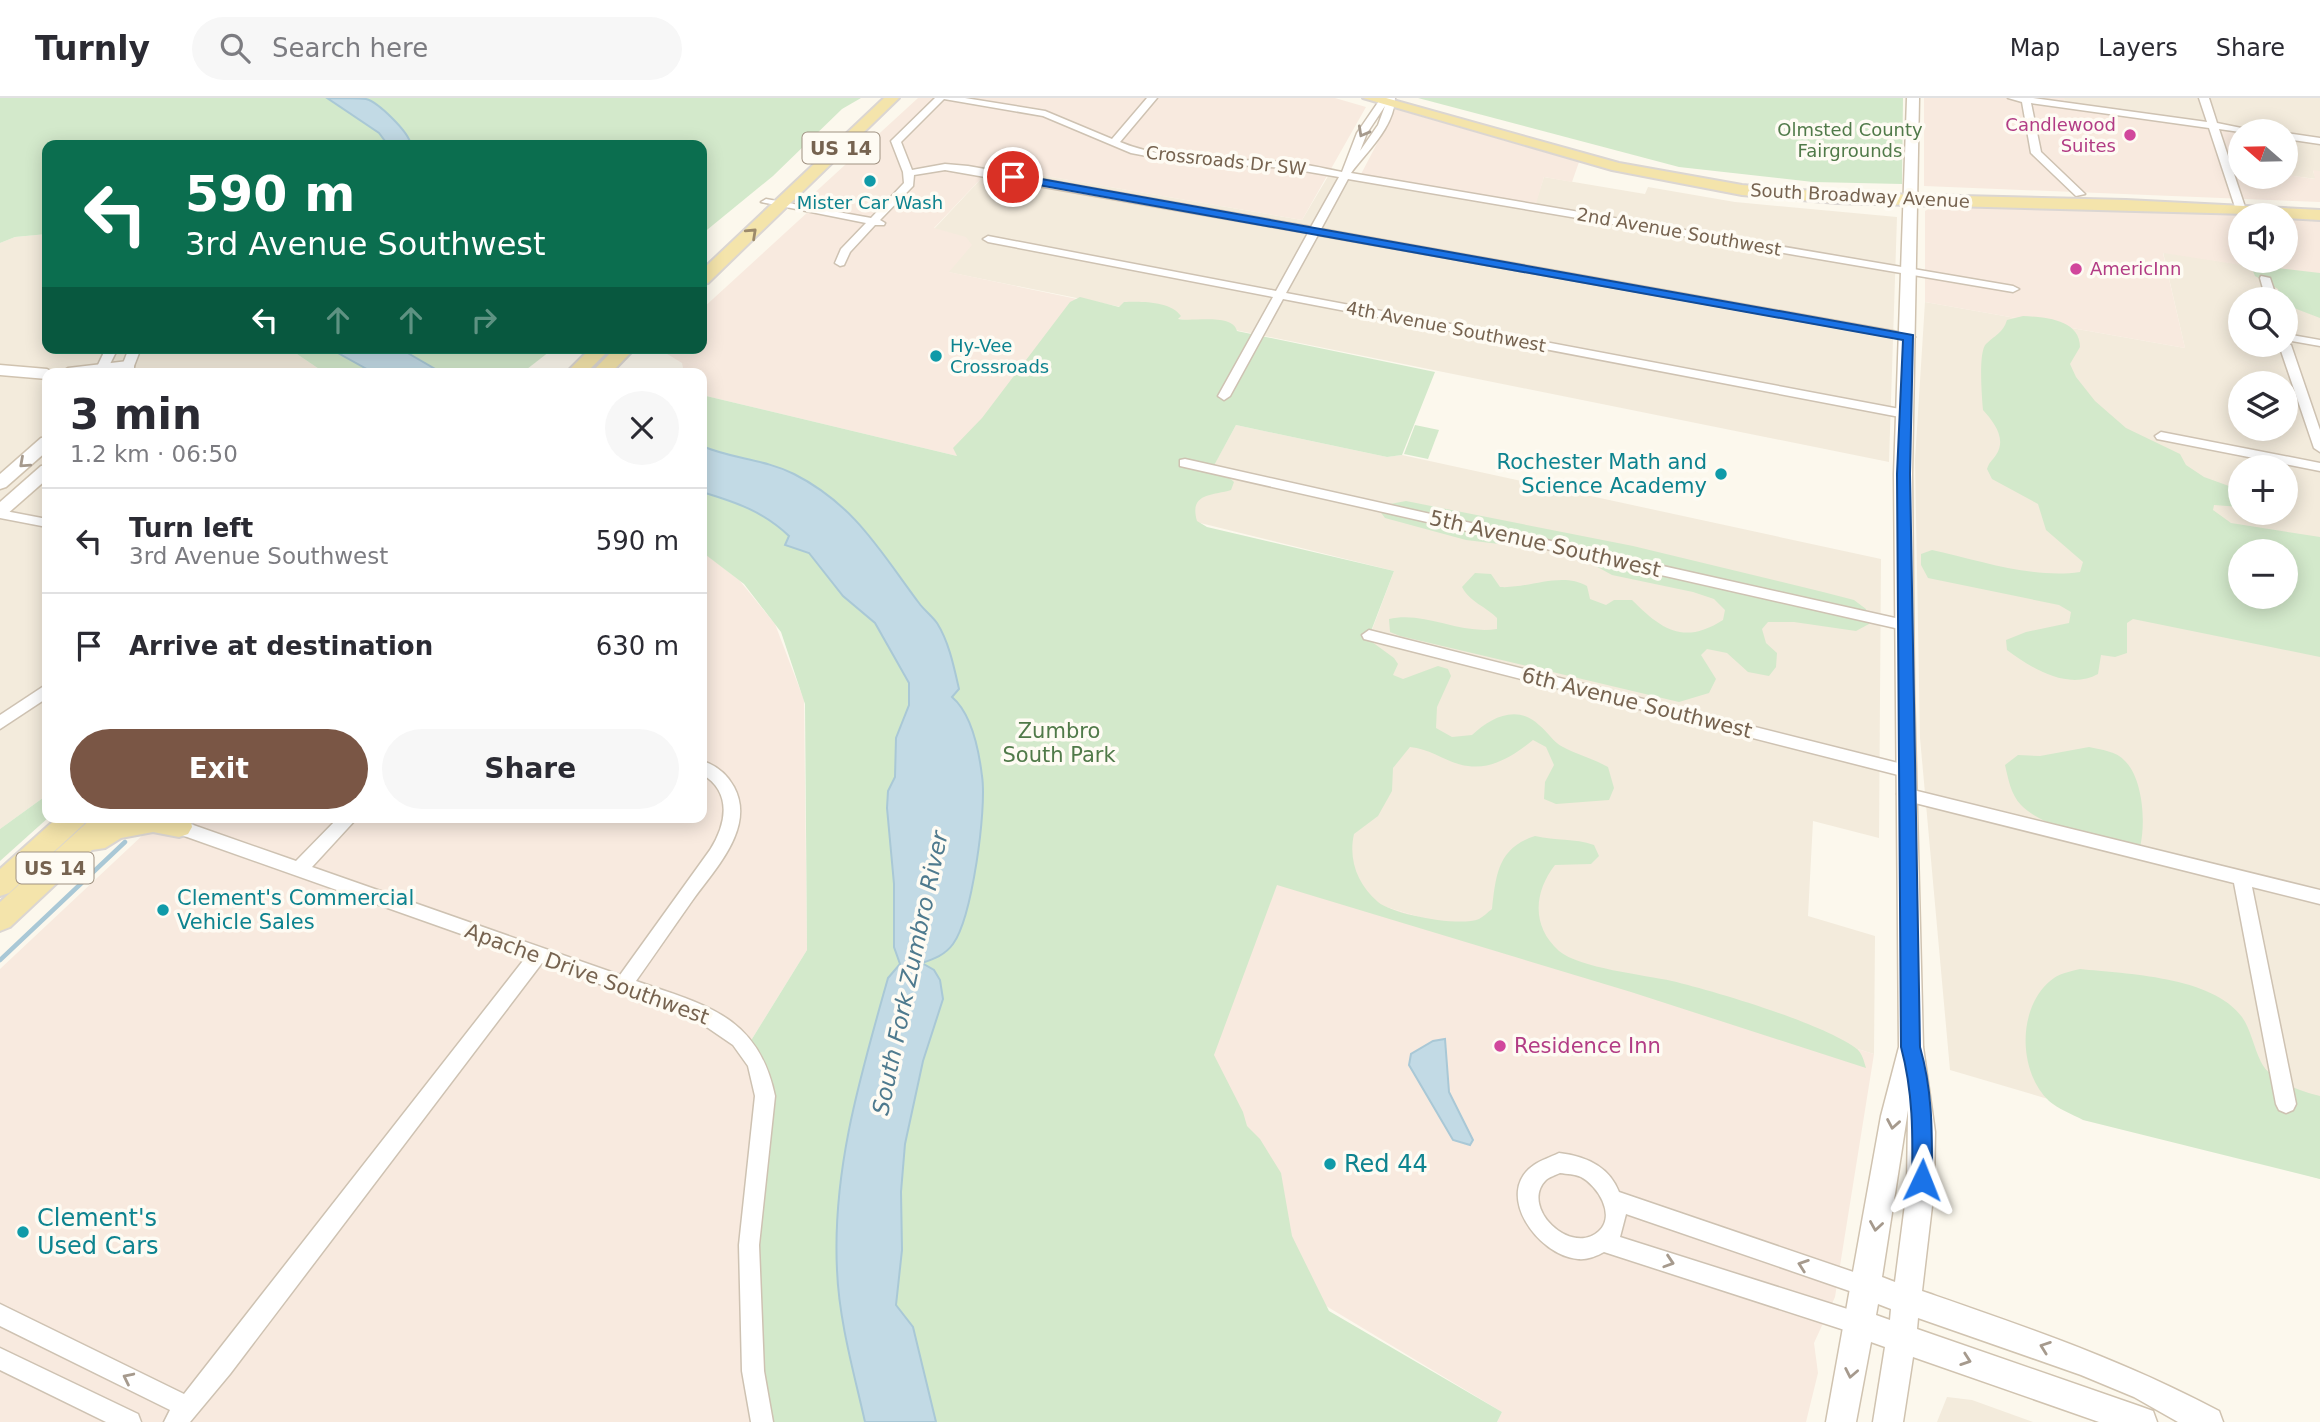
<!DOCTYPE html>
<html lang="en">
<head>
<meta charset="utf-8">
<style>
  body { margin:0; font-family:"DejaVu Sans",sans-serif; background:#f7f7f7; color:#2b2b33; height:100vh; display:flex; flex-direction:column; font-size:26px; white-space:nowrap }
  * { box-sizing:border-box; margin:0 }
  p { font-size:23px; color:#7c7c81 }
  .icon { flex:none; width:38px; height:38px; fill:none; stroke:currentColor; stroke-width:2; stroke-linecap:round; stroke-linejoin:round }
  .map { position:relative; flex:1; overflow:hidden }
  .side { position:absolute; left:42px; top:270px; width:665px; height:455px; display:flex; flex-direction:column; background:#fff; border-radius:14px; box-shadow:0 4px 18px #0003 }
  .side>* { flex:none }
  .guide { position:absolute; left:42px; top:42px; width:665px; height:214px; border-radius:14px; box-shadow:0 4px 18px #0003; background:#0b6e4f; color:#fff; overflow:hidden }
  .needle { width:46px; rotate:290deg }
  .fabs { position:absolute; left:2228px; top:21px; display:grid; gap:14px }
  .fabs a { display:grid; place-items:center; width:70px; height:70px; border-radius:50%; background:#fff; box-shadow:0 4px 18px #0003; font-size:35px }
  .pin { position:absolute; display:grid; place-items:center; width:60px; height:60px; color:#fff; margin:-30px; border:4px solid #fff; border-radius:50%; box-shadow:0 2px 7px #0007 }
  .me { position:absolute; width:77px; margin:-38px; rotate:2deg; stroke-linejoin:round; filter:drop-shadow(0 0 5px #0008) }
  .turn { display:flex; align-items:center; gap:24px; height:147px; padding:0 28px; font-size:32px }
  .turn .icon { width:91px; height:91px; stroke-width:2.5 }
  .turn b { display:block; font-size:49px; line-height:60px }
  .lanes { display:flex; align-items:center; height:66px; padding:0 28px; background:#0003; justify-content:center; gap:35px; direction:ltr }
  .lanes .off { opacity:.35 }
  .round { display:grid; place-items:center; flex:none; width:74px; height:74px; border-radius:37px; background:#f7f7f7 }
  .overview { display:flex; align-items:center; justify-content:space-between; height:119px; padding:0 28px }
  h1 { font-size:42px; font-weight:800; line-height:52px }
  .primary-button { display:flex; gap:14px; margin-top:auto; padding:14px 28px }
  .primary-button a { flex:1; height:80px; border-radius:42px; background:#7a5645; color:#fff; font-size:28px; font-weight:800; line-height:80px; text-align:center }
  .primary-button a+a { background:#f7f7f7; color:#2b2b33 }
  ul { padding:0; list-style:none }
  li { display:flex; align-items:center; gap:21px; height:105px; padding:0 28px; border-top:2px solid #e1e1e2 }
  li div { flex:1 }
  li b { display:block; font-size:26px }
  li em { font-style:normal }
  header { display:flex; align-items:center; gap:42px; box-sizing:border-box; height:98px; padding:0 35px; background:#fff; border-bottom:2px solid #e1e1e2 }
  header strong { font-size:33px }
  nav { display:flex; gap:38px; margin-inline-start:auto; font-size:24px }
  .search { width:490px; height:63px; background:#f7f7f7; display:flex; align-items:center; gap:18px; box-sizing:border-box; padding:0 24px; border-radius:38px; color:#7c7c81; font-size:26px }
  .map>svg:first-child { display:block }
</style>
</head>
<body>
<header>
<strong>Turnly</strong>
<div class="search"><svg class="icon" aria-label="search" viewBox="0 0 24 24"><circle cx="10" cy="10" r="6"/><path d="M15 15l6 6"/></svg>Search here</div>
<nav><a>Map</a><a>Layers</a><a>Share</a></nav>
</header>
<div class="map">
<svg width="2320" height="1324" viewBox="0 0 2320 1324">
  <rect width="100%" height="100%" fill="#fcf8ed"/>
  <g fill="#f3ebdc" fill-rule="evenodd">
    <path d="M2064 0H2320V73H2313L2316 81 2286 77V33H2251L2065 7Z"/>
    <path d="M992 69 1302 122 1330 75 1536 103 1544 79 1645 96 1648 89 1735 104 1897 119 1889 364 948 174 971 147 934 131Z"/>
    <path d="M47 136V250H288L325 275H47V697L0 731V145L15 139Z"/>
    <path d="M2163 154 2320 179V1081L1950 972 1920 640 1915 362 1925 204 2185 250ZM2240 201H2286V247H2240ZM2240 285H2286V331H2240ZM2240 369H2286V415H2240ZM2240 453H2286V499H2240Z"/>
    <path d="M1236 327 1387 359 1402 357 1881 461 1879 740 1813 723 1808 818 1875 838 1874 956 1280 777 1394 473 1184 421Z"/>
    <path d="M1947 1299 1972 1302 2033 1324H1937Z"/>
  </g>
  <g fill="#f8eadf">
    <path d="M918 0H1335L1366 9 1302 122 992 69 934 130 966 139 972 147 949 174 1077 201 957 358 702 297V275H684L682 265 659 251 702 250V211L809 113 798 110Z"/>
    <path d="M1924 0H2064L2065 7 2240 33V54L2222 52 2227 68 2240 70V79L2286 77 2315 81 2313 72 2320 73V104L1924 88Z"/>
    <path d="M1395 11 1579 64 1572 84 1544 79 1535 109 1359 80Z"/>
    <path d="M1934 108 2068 109 2259 117H2240V163H2286V119L2320 121V179L2163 155 2185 250 1925 204V113Z"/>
    <path d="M702 453 740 483 775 526 804 602 807 852 747 949 756 962 762 1324H0V871L162 719H702Z"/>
    <path d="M1280 777 1874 956 1835 1199 1814 1245 1818 1275 1806 1324H1497L1502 1314 1293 1188 1210 965Z"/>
  </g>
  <g fill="#d3e9cb" fill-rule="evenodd">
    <path d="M0 0H861L842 11 773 78 702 136V47H47V136L15 139 0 145Z"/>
    <path d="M1418 0H1903L1902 86 1813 84 1679 69Z"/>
    <path d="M2259 168 2320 175V220L2286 207V201H2280L2278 191 2255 178 2252 171Z"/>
    <path d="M1080 199 1119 209 1124 204C1140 203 1171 203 1181 218L1178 221C1194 224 1232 215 1237 233L1435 274 1402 357 1387 359 1236 327 1211 373 1226 377 1234 384 1231 392C1211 398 1189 395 1197 423L1207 429 1394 473 1368 541 1394 560 1398 566 1393 577 1403 581 1438 568 1448 571 1451 578 1437 609 1436 630 1452 639 1472 637C1491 619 1517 606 1539 627 1548 634 1553 644 1563 649 1578 657 1594 661 1608 669L1614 690 1609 702 1556 706 1544 701 1545 684 1554 667 1546 649 1533 642C1516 656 1492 672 1468 668 1448 666 1432 651 1410 649L1393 670 1392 693 1378 718 1354 736C1348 762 1358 787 1378 804 1394 817 1460 829 1479 821 1483 819 1488 814 1492 811 1496 776 1498 750 1535 738 1556 743 1574 740 1594 747L1599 758 1591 766 1555 767C1534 794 1531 828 1559 853 1579 870 1645 877 1672 883 1714 893 1825 926 1857 951 1862 955 1864 963 1866 970L1631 894 1277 787 1214 957 1243 1014 1247 1028 1260 1041 1281 1075 1292 1138 1329 1213 1502 1314 1497 1324H762L753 1273 764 1017 747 949 807 852 805 606 781 534 744 486 702 454V297L957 358 953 350 982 320 1070 204Z"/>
    <path d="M2023 218C2044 219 2080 221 2080 249L2070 266 2076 279 2095 303 2126 330 2180 356 2186 367 2204 379 2240 392V409L2214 407 2213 412 2231 425 2320 439V559L2133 521 2127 525V555L2115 559 2101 557 2098 576C2068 593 2031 570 2007 552L2006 542 2026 534 2069 525 2071 514 2059 507 1928 480 1921 467V456L1932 452C1978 462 2032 481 2080 474L2083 464 2046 432 2038 406 1992 381 1987 371C1989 364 1992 363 1996 357 2007 341 1994 324 1983 312 1982 300 1978 254 1986 246 1995 237 2003 235 2007 222ZM2240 453H2286V499H2240Z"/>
    <path d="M288 250H554L522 275H325Z"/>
    <path d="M1415 327 1439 332 1428 361 1404 356Z"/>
    <path d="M1406 403 1633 448 1823 494 1854 502 1866 511 1869 526 1856 533 1794 524H1768L1762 531 1766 545 1777 555 1776 569 1769 578 1748 574 1727 555 1707 551 1701 557 1716 581 1709 595 1679 604 1400 538 1390 534 1389 521C1425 513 1460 537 1497 531V520C1485 508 1470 504 1462 489L1475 475 1491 476 1500 489C1528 491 1561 473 1587 488L1590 501 1606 507 1614 502H1632C1662 532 1684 547 1723 522L1725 512 1714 501 1693 494 1612 477 1572 455 1466 442 1385 420 1379 412 1390 406Z"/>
    <path d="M2089 649C2101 652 2117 653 2125 663 2143 681 2146 725 2140 749 2107 741 2045 732 2021 707 2011 697 2008 680 2005 667L2018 657 2040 658Z"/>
    <path d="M47 697 49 719 0 763V731Z"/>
    <path d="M2080 871C2126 876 2212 878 2242 919 2251 932 2254 950 2261 964 2270 983 2301 993 2320 998V1081L2083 1022C2072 1016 2058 1011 2049 1003 2017 973 2017 906 2054 880 2061 875 2072 873 2080 871Z"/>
  </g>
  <g fill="#c2dae5" stroke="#a9c8d6" stroke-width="2">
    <path d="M327 0C339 0 354 0 366 1 378 4 409 34 411 47H388L379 35Z"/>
    <path d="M329 250H399L442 275H374Z"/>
    <path d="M702 348C732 361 764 361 794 376 855 407 880 453 919 505 924 512 932 518 937 525 949 544 954 569 959 591L952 599C972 616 979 653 982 678 987 711 972 820 953 846 945 857 934 861 922 865L934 872 940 882 943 901 923 963 905 1046 901 1094 902 1152 896 1207 913 1229 936 1324H865C854 1275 839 1223 837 1172 832 1071 861 976 888 880L900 866 894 849V786L887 710 888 693 895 679 896 640 909 607V585L875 525 843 498 809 455 785 447 789 438C763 413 735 404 702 394Z"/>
    <path d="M1445 941 1449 994 1473 1042 1470 1047 1453 1042 1409 967 1411 956 1433 943Z"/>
  </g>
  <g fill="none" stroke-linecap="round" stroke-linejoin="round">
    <path stroke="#a9c8d6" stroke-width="4.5" d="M0 862 125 744"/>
    <defs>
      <g id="street">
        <path d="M935 0H965L1045 13 1112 41 1147 0H1157L1120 44C1170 65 1229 60 1282 64 1302 65 1322 70 1342 74L1357 35 1381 0H1395C1394 30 1367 53 1351 75L2013 188 2019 191 2013 194 1348 81 1321 131 1909 236 1915 239 1909 242 1318 137 1286 195 1905 312 1911 316 1905 320 1283 201 1230 298 1224 302 1218 298 1273 199 988 144 983 141 988 138 1276 193 1308 135 945 72 914 77 913 88 880 122 885 125 884 127H875L850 154 844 167 840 168 835 165 841 151 866 125 761 104 766 101 871 120 904 85 903 74 891 43ZM944 1 1043 18 1131 55 1173 63 1286 70 1339 79 1311 129 968 68 945 66 912 72 901 44ZM1385 8 1378 27 1360 53 1367 35Z"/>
        <path d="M2008 0H2033L2207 24 2199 0H2209L2217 25 2256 33 2240 34 2219 31 2246 112 2241 115 2236 112 2209 30 2031 5 2041 54 2085 96 2076 98 2031 55 2022 4Z"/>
        <path d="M2286 35 2320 40V46L2286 41Z"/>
        <path d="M2261 178 2270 180 2277 201H2266L2260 180Z"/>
        <path d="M2286 236 2320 242V248L2286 242Z"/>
        <path d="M2286 244 2291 247 2320 332V354L2314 350 2279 247H2286Z"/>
        <path d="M106 250H118L106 274H98L96 271Z"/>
        <path d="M129 250H141L134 268 128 272 122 268Z"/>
        <path d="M2161 334 2320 365V373L2157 341 2155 338Z"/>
        <path d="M1185 361 1904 522 1911 527 1904 532 1180 368V362Z"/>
        <path d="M0 412 47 421V429L0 420Z"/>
        <path d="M1369 532 1906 667 1912 669 1914 673 1912 677 1906 679 1364 541 1362 537Z"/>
        <path d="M47 586V600L0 631V617Z"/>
        <path d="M702 663C716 667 727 676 734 689 756 730 714 772 692 803 673 830 655 856 636 883 705 907 758 917 775 998L759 1147 764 1273 773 1324H751L742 1273 739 1147 755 998 748 968 733 947 695 921 542 865 230 1276 190 1324H164L170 1312 0 1228V1206L184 1296 526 859 173 734 171 729 173 724 179 722 296 763 339 719H358L312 769 620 877 710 752C727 725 732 694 702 676Z"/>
        <path d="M1905 690 2320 792V806L2252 789 2296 1006 2293 1012 2286 1015 2279 1012 2276 1006 2234 785 1899 701 1897 696 1899 691Z"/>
        <path d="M1559 1055C1585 1058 1609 1068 1619 1094L1874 1181 1878 1188 1874 1195 1867 1199 1626 1116 1620 1139 1860 1215 1868 1218 1871 1226 1868 1234 1860 1237 1604 1154C1597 1158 1587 1162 1578 1161 1538 1158 1493 1095 1534 1067 1541 1062 1551 1059 1559 1055ZM1560 1075C1567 1076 1575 1076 1581 1079 1598 1088 1616 1117 1599 1133 1571 1159 1519 1109 1546 1082 1549 1079 1556 1077 1560 1075Z"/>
        <path d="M0 1250 138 1316 141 1324H106L0 1272Z"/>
      </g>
      <g id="secondary">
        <path d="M1907 0H1919L1912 376 1914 591 1923 949 1935 1034 1934 1091 1922 1193C2026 1229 2121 1261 2219 1313L2223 1324H2178L2134 1299 2081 1277 1918 1220 1917 1231 2142 1309 2153 1313 2157 1324H2099L1913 1259 1903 1324H1873L1885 1249 1871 1244 1856 1324H1826L1881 1018 1899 949 1894 376ZM1908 1012 1907 1091 1895 1184 1882 1179ZM1878 1206 1891 1211 1890 1222 1876 1217Z"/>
        <path d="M128 263 134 265V271L60 275 68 270Z"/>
        <path d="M0 267 47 271 54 275H47V281L0 277Z"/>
        <path d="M47 339V353L6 389 0 391V376L41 340Z"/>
        <path d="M47 367V381L6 417 0 419V404L41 368Z"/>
      </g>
      <g id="primary">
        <path d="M884 0H899L708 185 702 186V172Z"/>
        <path d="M1363 0H1386L1619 65 1742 87 1837 95 2126 102 2320 112V122L2286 120V117L1837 105 1742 97 1612 72Z"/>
        <path d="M591 250H611L586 275H566Z"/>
        <path d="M615 250H635L611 275H591Z"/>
        <path d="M58 719H88L84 726 9 795 0 798V771Z"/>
        <path d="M93 719H190L192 729 188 736 179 739 153 734 121 740 105 750 92 752 10 829 0 833V804Z"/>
      </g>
    </defs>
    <use href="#street" stroke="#cec2b2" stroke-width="3"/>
    <use href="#secondary" stroke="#d0c3b0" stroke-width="3"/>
    <use href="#primary" stroke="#dbd6d2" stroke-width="4"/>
    <use href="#street" fill="#fff" fill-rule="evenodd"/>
    <use href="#secondary" fill="#fff" fill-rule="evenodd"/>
    <use href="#primary" fill="#f4e4ab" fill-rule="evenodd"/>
  </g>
  <defs><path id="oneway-chevron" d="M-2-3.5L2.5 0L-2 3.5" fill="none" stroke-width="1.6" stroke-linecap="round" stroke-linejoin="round" transform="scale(1.75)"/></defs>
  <g stroke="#a69a8d">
    <use href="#oneway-chevron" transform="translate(1363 34) rotate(119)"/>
    <use href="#oneway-chevron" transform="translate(24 365) rotate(138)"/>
    <use href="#oneway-chevron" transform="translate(1893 1026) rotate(100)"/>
    <use href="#oneway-chevron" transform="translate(1876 1128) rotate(99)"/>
    <use href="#oneway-chevron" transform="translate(1669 1164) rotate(18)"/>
    <use href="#oneway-chevron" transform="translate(1803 1167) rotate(-161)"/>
    <use href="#oneway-chevron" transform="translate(2045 1249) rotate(-160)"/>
    <use href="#oneway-chevron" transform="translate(1966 1262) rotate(19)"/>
    <use href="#oneway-chevron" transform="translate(1851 1275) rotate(101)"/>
    <use href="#oneway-chevron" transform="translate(128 1280) rotate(-154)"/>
  </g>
  <use stroke="#9c8a6b" href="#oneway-chevron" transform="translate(752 135) rotate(-43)"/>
  <path fill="#1a73e8" stroke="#114b97" stroke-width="2" d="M1013 76 1913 237 1910 376 1920 949C1933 994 1932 1036 1932 1082L1930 1089 1922 1092 1915 1089 1912 1082C1913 1036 1913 994 1901 949L1897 376 1903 242 1010 82Z"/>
  <g fill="#d1479c" stroke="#fefbf3" stroke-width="2.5">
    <circle cx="2130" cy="37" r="7"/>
    <circle cx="2076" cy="171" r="7"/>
    <circle cx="1500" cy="948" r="7"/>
  </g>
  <g fill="#0f9aa8" stroke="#fefbf3" stroke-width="2.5">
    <circle cx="870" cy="83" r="7"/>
    <circle cx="936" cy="258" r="7"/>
    <circle cx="1721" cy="376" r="7"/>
    <circle cx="163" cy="812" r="7"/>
    <circle cx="1330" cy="1066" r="7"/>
    <circle cx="23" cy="1134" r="7"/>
  </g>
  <g text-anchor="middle" stroke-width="7" stroke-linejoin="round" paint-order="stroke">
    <g font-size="18" fill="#b23c85" stroke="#fefbf3" text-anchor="end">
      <text x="2116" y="33">Candlewood<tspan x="2116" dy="21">Suites</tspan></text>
      <text x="2090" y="177" text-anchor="start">AmericInn</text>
    </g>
    <g font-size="18" fill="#507a49" stroke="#fefbf3">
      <text x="1850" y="38">Olmsted County<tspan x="1850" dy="21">Fairgrounds</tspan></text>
    </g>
    <g font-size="18" fill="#766350" stroke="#fefbf3">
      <text transform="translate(1226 63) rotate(6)" y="6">Crossroads Dr SW</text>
      <text transform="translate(1860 98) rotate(3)" y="6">South Broadway Avenue</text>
      <text transform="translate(1679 134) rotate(10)" y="6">2nd Avenue Southwest</text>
      <text transform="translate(1446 229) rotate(11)" y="6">4th Avenue Southwest</text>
    </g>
    <g font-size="18" fill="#0d838f" stroke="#fefbf3">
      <text x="870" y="111">Mister Car Wash</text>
      <text x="950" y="254" text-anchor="start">Hy-Vee<tspan x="950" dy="21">Crossroads</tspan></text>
    </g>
    <g fill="#fefbf3" stroke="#9f9181" stroke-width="2">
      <rect x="802.5" y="34.5" width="77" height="31" rx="5"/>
      <rect x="16.5" y="754.5" width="77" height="31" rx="5"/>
    </g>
    <g font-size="19" font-weight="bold" fill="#766350">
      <text x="841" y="57">US 14</text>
      <text x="55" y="777">US 14</text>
    </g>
    <g font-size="21" fill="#0d838f" stroke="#fefbf3" text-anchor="end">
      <text x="1707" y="371">Rochester Math and<tspan x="1707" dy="24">Science Academy</tspan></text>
      <text x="177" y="807" text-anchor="start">Clement's Commercial<tspan x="177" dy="24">Vehicle Sales</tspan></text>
    </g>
    <g font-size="21" fill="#766350" stroke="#fefbf3">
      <text transform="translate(1545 446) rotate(13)" y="7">5th Avenue Southwest</text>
      <text transform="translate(1637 605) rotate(14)" y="7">6th Avenue Southwest</text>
      <text transform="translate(587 876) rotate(20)" y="7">Apache Drive Southwest</text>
    </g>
    <g font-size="21" fill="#507a49" stroke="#fefbf3">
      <text x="1059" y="640">Zumbro<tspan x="1059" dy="24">South Park</tspan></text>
    </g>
    <g font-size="21" fill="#b23c85" stroke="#fefbf3" text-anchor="start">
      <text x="1514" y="955">Residence Inn</text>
    </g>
    <g font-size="23" font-style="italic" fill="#4e7a8e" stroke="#fefbf3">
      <text transform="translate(910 875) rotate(-78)" y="8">South Fork Zumbro River</text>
    </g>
    <g font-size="24" fill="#0d838f" stroke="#fefbf3" text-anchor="start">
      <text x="1344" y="1074">Red 44</text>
      <text x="37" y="1128">Clement's<tspan x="37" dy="28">Used Cars</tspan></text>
    </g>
  </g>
</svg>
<div class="fabs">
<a><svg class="needle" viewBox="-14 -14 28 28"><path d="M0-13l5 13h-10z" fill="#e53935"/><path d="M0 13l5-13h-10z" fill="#7c7c81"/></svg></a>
<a><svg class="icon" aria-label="sound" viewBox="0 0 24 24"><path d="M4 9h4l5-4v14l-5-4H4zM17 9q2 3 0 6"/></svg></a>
<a><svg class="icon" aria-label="search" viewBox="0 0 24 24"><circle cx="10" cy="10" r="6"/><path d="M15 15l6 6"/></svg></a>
<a><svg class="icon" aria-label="layers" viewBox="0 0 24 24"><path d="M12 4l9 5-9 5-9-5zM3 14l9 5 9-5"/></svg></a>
<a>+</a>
<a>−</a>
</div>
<div class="pin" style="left:1013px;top:79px;background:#d93025"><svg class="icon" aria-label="arrive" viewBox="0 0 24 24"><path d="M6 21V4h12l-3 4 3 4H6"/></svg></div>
<svg class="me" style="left:1922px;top:1082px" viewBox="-20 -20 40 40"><path d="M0-17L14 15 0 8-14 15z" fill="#1a73e8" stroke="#fff" stroke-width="4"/></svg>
<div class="guide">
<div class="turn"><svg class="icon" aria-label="left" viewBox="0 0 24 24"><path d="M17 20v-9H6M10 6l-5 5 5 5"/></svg><div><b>590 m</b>3rd Avenue Southwest</div></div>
<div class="lanes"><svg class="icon" aria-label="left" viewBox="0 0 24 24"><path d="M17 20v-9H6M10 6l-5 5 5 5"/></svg><svg class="icon off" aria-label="ahead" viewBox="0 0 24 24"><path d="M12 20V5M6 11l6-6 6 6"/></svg><svg class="icon off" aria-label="ahead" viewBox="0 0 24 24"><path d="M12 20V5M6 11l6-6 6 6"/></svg><svg class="icon off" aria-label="right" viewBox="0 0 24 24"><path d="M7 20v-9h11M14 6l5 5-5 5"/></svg></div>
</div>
<section class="side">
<div class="overview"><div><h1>3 min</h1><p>1.2 km · 06:50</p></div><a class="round"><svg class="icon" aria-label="close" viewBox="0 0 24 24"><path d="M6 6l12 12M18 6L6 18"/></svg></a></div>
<ul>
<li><svg class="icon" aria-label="left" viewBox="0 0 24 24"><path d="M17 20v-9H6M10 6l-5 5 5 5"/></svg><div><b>Turn left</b><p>3rd Avenue Southwest</p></div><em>590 m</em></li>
<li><svg class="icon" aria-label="arrive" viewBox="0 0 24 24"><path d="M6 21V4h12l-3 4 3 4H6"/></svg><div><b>Arrive at destination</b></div><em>630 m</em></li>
</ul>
<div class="primary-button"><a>Exit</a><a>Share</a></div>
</section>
</div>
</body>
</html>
